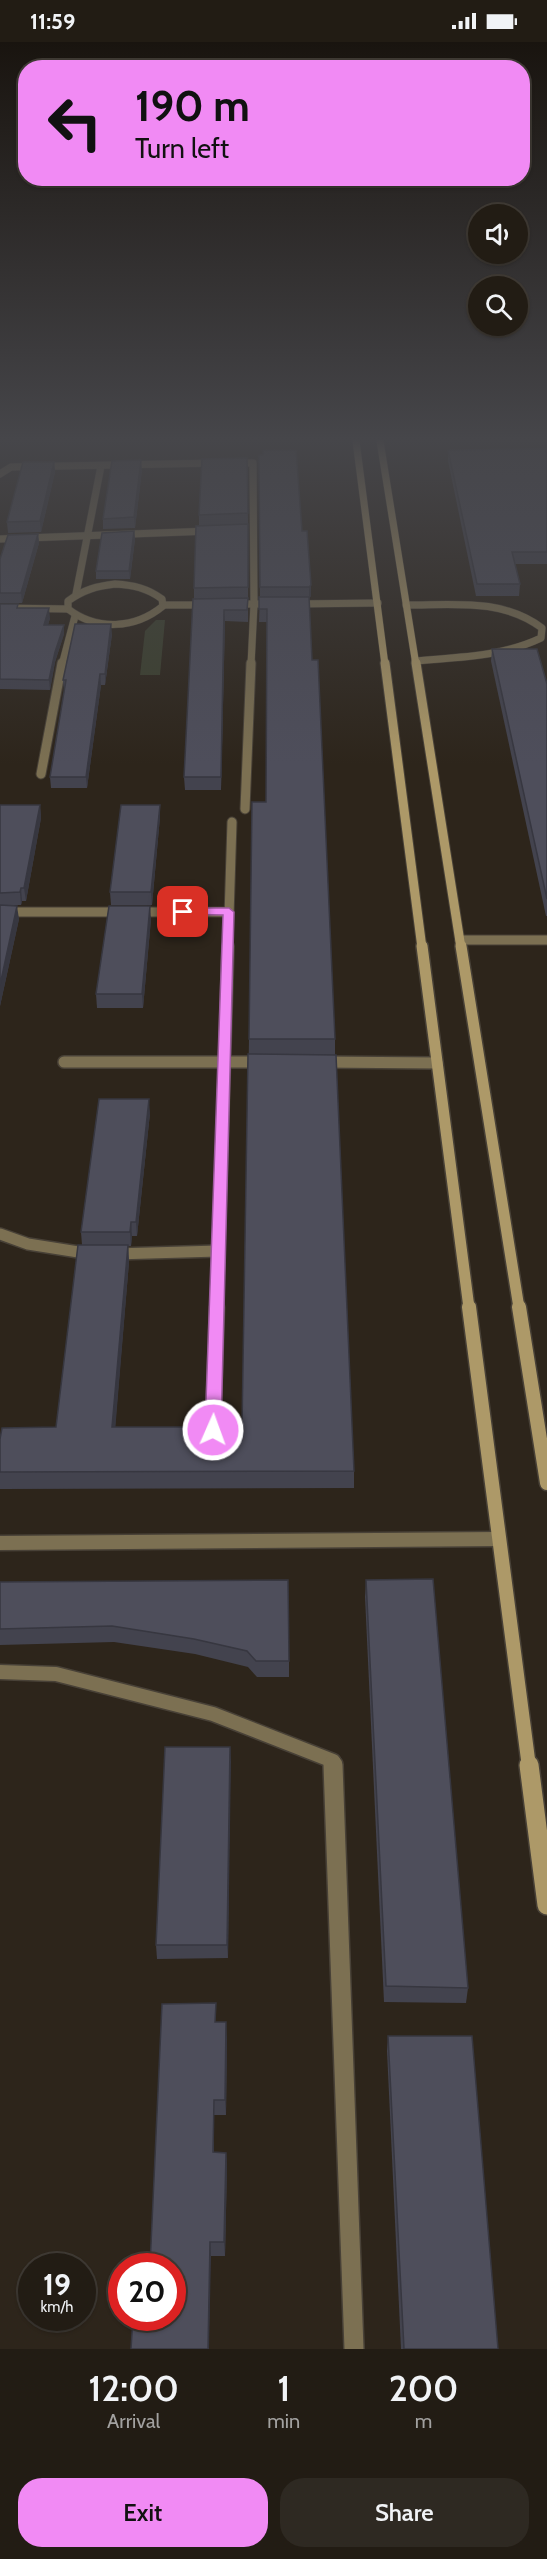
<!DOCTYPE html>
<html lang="en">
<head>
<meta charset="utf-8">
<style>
  body { margin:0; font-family:Cabin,sans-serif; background:#2e2922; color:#f1f3f6; height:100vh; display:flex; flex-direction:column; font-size:22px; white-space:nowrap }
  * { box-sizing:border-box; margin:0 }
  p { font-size:20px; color:#a2a1a0 }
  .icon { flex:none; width:33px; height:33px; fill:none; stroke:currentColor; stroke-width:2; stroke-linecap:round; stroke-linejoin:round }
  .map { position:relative; height:2307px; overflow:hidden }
  .details { display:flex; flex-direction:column; background:#221c14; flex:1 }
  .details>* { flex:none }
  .banner { position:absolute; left:18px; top:18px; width:512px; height:126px; border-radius:24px; box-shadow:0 2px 4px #0004,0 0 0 2px #3f3a34; background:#f18af4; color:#111; overflow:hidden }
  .controls { position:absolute; left:468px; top:162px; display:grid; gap:12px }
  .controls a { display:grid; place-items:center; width:60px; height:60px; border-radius:50%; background:#221c14; box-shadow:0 2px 4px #0004,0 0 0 2px #3f3a34; font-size:30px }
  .speed { position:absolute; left:18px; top:2211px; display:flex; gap:12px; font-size:30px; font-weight:700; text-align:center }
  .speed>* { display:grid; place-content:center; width:78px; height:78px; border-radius:50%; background:#221c14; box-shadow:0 2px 4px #0004,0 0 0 2px #3f3a34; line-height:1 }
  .speed small { font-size:15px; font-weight:400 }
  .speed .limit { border:9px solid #d22; background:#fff; color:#111 }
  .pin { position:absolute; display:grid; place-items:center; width:51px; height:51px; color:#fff; margin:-26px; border-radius:12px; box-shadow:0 3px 9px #0006 }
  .me { position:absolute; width:66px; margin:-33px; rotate:2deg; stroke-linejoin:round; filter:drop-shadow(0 0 4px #0008) }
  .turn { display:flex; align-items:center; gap:21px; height:126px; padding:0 18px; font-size:27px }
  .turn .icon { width:78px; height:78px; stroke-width:2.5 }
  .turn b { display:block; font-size:42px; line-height:51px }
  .eta { display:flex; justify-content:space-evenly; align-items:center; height:102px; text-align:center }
  .eta b { font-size:36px; font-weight:600; line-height:42px }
  .button { display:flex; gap:12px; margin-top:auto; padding:12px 18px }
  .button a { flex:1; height:69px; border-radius:24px; background:#f18af4; color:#111; font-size:24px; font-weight:600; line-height:69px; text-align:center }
  .button a+a { background:#2e2922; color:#f1f3f6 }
  .status { display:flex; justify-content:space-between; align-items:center; height:42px; padding:0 30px; background:#221c14; direction:ltr }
  .status svg { height:16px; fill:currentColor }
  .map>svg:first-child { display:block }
</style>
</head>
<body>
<div class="status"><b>11:59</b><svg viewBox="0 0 49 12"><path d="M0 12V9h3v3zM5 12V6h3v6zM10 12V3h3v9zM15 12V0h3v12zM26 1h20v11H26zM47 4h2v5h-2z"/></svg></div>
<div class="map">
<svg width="547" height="2307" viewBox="0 0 547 2307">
  <rect width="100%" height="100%" fill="#2d251b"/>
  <path fill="#3c402e" d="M156 578H165L160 633H140L145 589Z"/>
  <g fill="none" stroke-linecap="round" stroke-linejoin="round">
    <defs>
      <g id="service-far3">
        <path d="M233 421H253L254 562 251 623"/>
        <path d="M0 432 11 425 216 421"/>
        <path d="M0 497 210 489"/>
        <path d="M76 552 101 424"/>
        <path d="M406 563C454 563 502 556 542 586L541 596C501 615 458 615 415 619"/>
        <path d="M62 623 75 574"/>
      </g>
      <g id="service-far2">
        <path d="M41 732 62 621"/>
        <path d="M245 767 251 621"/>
        <path d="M0 870H229"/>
        <path d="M228 906 232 780"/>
      </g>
      <g id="service-far1">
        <path d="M64 1020H262"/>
        <path d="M322 1020 437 1021"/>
        <path d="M0 1192 28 1202 91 1212"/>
        <path d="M115 1212 218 1209"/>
        <path d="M217 1266 228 904"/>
      </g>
      <path id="service" d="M213 1388 217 1265"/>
      <g id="minor-far3">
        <path d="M115 542C133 543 147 546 162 557L163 564C135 587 97 589 68 567V559C83 548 97 544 115 542Z"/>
        <path d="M232 562H274"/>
        <path d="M295 562 378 561"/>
        <path d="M163 563H208"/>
        <path d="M0 566 68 567"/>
      </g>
      <path id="minor-far2" d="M460 898H547"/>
      <path id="minor-far1" d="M0 1630 56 1632 213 1672 333 1719V1725"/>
      <path id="minor" d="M333 1723 354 2307"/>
      <path id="tertiary" d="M0 1501 499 1497"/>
      <g id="secondary-far4">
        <path d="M356 399 385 623"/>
        <path d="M380 399 416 623"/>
      </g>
      <g id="secondary-far3">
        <path d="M385 621 422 906"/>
        <path d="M416 621 461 906"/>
      </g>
      <g id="secondary-far2">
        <path d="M422 904 469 1266"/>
        <path d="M461 904 519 1266"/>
      </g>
      <g id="secondary-far1">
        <path d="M469 1265 529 1725"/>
        <path d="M519 1265 547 1441"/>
      </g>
      <path id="secondary" d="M529 1723 547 1863"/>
    </defs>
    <use href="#service-far3" stroke="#484137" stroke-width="8"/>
    <use href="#service-far2" stroke="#484137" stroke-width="11"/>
    <use href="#service-far1" stroke="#484137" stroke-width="14"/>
    <use href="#service" stroke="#484137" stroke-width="17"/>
    <use href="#minor-far3" stroke="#484137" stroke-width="8"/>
    <use href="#minor-far2" stroke="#484137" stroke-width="11"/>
    <use href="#minor-far1" stroke="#484137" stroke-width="17"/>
    <use href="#minor" stroke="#484137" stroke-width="22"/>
    <use href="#tertiary" stroke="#484137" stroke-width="17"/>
    <use href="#secondary-far4" stroke="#484137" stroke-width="8"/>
    <use href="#secondary-far3" stroke="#484137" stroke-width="11"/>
    <use href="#secondary-far2" stroke="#484137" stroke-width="14"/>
    <use href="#secondary-far1" stroke="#484137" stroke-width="17"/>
    <use href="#secondary" stroke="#484137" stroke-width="22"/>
    <use href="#service-far3" stroke="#7c7052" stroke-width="7"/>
    <use href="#service-far2" stroke="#7c7052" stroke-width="9"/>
    <use href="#service-far1" stroke="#7c7052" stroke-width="11"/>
    <use href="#service" stroke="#7c7052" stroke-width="14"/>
    <use href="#minor-far3" stroke="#7c7052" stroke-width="7"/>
    <use href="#minor-far2" stroke="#7c7052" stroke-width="9"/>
    <use href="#minor-far1" stroke="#7c7052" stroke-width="14"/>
    <use href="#minor" stroke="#7c7052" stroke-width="19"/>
    <use href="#tertiary" stroke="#7c7052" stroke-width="14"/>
    <use href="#secondary-far4" stroke="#ad9968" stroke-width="7"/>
    <use href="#secondary-far3" stroke="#ad9968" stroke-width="9"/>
    <use href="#secondary-far2" stroke="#ad9968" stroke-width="11"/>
    <use href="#secondary-far1" stroke="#ad9968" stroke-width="14"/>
    <use href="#secondary" stroke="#ad9968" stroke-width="19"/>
  </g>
  <g fill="#43434e">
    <path d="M448 408 547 412V522H515L520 542 519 554H476L448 419Z"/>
    <path d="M259 413 302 489 311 543V554L309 556 312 618 335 997V1013L354 1429V1446L0 1447V1397L56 1385 82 1203 81 1190 150 1071 137 1194H132L131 1204H128L129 1220 115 1385H242L249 997 266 760 267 580H259L260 555Z"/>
    <path d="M247 416 248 482 199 484V473Z"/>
    <path d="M54 420 55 430 41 490 8 491 7 480Z"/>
    <path d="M142 428 135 486 103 487V477Z"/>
    <path d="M248 482V580L225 579 221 748H185L184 735 194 557V546Z"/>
    <path d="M134 489 135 497 130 537H96V529Z"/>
    <path d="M38 492 39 501 22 561H0V517Z"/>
    <path d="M0 562 18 566 50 576 48 583 64 592 55 620 50 648 0 647Z"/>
    <path d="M112 592 105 643H101L87 746H51L50 735 65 649H64L63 638Z"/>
    <path d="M492 607 547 642V874H546L491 619Z"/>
    <path d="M0 763H40L41 776 26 859H22L21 863H14L19 877 0 964Z"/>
    <path d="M160 763V775L152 863H111L110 850Z"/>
    <path d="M151 877 143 966H97L96 952Z"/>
    <path d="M366 1538 468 1946 466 1961 384 1960 365 1555Z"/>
    <path d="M0 1540 289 1619V1635H257L248 1625 195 1612 114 1600 0 1603Z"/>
    <path d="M230 1705 228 1916 157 1917 156 1903Z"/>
    <path d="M216 1980 227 1996 226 2073H214V2110L226 2111 227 2125 225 2214H211L172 2276Z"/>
    <path d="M388 1994 498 2307H401L387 2009Z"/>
  </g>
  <g fill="#373740">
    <path d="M141 418 142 428 135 486 134 475Z"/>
    <path d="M54 420 55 430 41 490 40 479Z"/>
    <path d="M134 489 135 497 130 537 129 529Z"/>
    <path d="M38 492 39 501 22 561 21 551Z"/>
    <path d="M311 543V554L309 556V545Z"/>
    <path d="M49 566 50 576 45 592 44 583Z"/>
    <path d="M224 568 225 579 221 748V735Z"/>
    <path d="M111 582 112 592 105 643V632Z"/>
    <path d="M64 583V592L55 620 50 648 49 638 55 610Z"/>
    <path d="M100 632 101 643 87 746 86 735Z"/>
    <path d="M40 763 41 776 26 859 24 846Z"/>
    <path d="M160 763V775L152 863 151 850Z"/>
    <path d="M21 846 22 859 21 863 20 850Z"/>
    <path d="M17 864 19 877 0 964V943Z"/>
    <path d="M150 864 151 877 143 966 142 952Z"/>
    <path d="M149 1057 150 1071 137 1194 136 1180Z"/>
    <path d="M131 1180 132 1194 131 1204 130 1190Z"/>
    <path d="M128 1203 129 1220 114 1402 112 1385Z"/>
    <path d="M230 1705 231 1719 228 1916 227 1903Z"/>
    <path d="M226 1980 227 1996 226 2073 225 2058Z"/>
    <path d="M226 2111 227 2125 225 2214 224 2200Z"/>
    <path d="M210 2200 211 2214 209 2307H208Z"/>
  </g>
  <g fill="#4e4e5b" stroke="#373740" stroke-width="1.5">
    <path d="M545 407 547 412V510H512L520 542H477L448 408Z"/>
    <path d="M263 408H296L302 489H307L311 543 309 545H260L259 413H263Z"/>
    <path d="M247 416 248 471 199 473 202 417Z"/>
    <path d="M141 418 134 475 103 477 112 419Z"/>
    <path d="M23 420H54L40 479 7 480Z"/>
    <path d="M248 482V545L194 546 196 484Z"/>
    <path d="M134 489 129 529H96L102 491Z"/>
    <path d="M38 492 21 551H0V517L8 493Z"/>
    <path d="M259 555H309L312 618H318L335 997H249L252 760H266L267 567H259Z"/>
    <path d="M248 556 247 568H224L221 735H184L193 557Z"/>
    <path d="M0 562H18L17 566H49L44 583H64L55 610 49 638 0 637Z"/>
    <path d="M75 582H111L105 632H100L86 735H50L66 638H63Z"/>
    <path d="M492 607H537L547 642V857Z"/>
    <path d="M0 763H40L24 846H21L20 850 0 851Z"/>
    <path d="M121 763H160L151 850H110Z"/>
    <path d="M0 863 17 864 0 943Z"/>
    <path d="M109 864H150L142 952H96Z"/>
    <path d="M248 1012 336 1013 354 1429 0 1430V1397L2 1386 56 1385 78 1203H128L112 1385H242Z"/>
    <path d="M99 1057H149L136 1180H131L130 1190H81Z"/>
    <path d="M433 1537 468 1946 386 1944 366 1538Z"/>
    <path d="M288 1538 289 1619H256L247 1609 194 1597 112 1584 0 1587V1540Z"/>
    <path d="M165 1705H230L227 1903H156Z"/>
    <path d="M216 1961 215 1980H226L225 2058H214L213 2110 226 2111 224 2200H210L208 2307H131L133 2276H172V2224H150L162 1962Z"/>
    <path d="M388 1994H472L498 2307H404Z"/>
  </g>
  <linearGradient id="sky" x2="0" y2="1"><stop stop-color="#19140f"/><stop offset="0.55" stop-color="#46464a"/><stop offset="1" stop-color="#46464a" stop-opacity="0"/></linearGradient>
  <rect width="547" height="722" fill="url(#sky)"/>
  <path fill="#f18af4" stroke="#9d5a9f" stroke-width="1.5" d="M183 866H229L234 870 221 1388 219 1392H207L205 1388 223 873 179 872V867Z"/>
</svg>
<div class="controls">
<a><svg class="icon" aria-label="sound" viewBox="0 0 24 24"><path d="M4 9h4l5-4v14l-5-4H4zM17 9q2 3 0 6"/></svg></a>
<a><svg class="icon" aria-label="search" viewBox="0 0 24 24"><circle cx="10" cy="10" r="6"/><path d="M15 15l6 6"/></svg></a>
</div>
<div class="speed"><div>19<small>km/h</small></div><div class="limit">20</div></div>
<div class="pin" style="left:183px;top:870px;background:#d93025"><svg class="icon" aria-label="arrive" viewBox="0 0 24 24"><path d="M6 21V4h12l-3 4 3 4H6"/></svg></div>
<svg class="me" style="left:213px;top:1388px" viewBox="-20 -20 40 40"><circle r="17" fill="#f18af4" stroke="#fff" stroke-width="3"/><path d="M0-11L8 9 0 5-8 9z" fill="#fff"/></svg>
<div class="banner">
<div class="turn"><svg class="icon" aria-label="left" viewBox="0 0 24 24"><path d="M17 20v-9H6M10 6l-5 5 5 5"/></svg><div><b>190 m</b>Turn left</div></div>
</div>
</div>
<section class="details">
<div class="eta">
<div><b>12:00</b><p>Arrival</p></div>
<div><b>1</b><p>min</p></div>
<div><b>200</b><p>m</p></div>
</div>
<div class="button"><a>Exit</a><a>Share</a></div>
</section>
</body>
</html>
